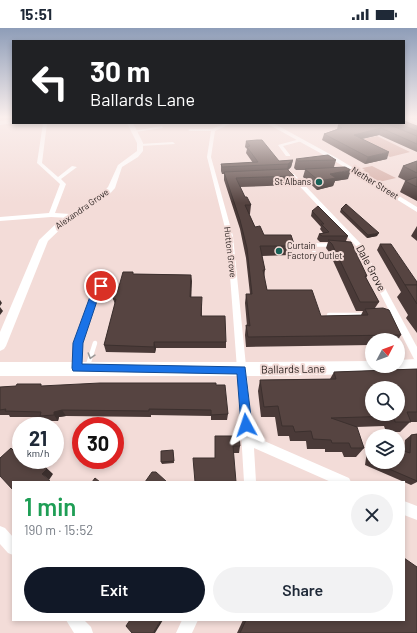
<!DOCTYPE html>
<html lang="en">
<head>
<meta charset="utf-8">
<style>
  body { margin:0; font-family:Barlow,sans-serif; background:#f2f2f3; color:#1f2937; height:100vh; display:flex; flex-direction:column; font-size:15px; white-space:nowrap }
  * { box-sizing:border-box; margin:0 }
  p { font-size:13px; color:#747a83 }
  .icon { flex:none; width:22px; height:22px; fill:none; stroke:currentColor; stroke-width:2; stroke-linecap:round; stroke-linejoin:round }
  .map { position:relative; flex:1; overflow:hidden }
  .panel { position:absolute; left:12px; top:453px; width:393px; height:140px; display:flex; flex-direction:column; background:#fff; border-radius:0px; box-shadow:0 2px 6px #0003 }
  .panel>* { flex:none }
  .banner { position:absolute; left:12px; top:12px; width:393px; height:84px; border-radius:0px; box-shadow:0 2px 6px #0003; background:#202124; color:#fff; overflow:hidden }
  .needle { width:26px; rotate:49deg }
  .fabs { position:absolute; left:365px; top:305px; display:grid; gap:8px }
  .fabs a { display:grid; place-items:center; width:40px; height:40px; border-radius:50%; background:#fff; box-shadow:0 2px 6px #0003; font-size:20px }
  .speed { position:absolute; left:12px; top:389px; display:flex; gap:8px; font-size:20px; font-weight:700; text-align:center }
  .speed>* { display:grid; place-content:center; width:52px; height:52px; border-radius:50%; background:#fff; box-shadow:0 2px 6px #0003; line-height:1 }
  .speed small { font-size:10px; font-weight:400 }
  .speed .limit { border:6px solid #d22; background:#fff; color:#111 }
  .pin { position:absolute; display:grid; place-items:center; width:34px; height:34px; color:#fff; margin:-17px; border:2px solid #fff; border-radius:50%; box-shadow:0 1px 4px #0007 }
  .me { position:absolute; width:44px; margin:-22px; rotate:355deg; stroke-linejoin:round; filter:drop-shadow(0 0 3px #0008) }
  .turn { display:flex; align-items:center; gap:14px; height:84px; padding:0 12px; font-size:18px }
  .turn .icon { width:52px; height:52px; stroke-width:2.5 }
  .turn b { display:block; font-size:28px; line-height:34px }
  .round { display:grid; place-items:center; flex:none; width:42px; height:42px; border-radius:21px; background:#f2f2f3 }
  .headline { display:flex; align-items:center; justify-content:space-between; height:68px; padding:0 12px }
  h1 { font-size:24px; font-weight:600; line-height:30px; color:#1e9e55 }
  .primary-button { display:flex; gap:8px; margin-top:auto; padding:8px 12px }
  .primary-button a { flex:1; height:46px; border-radius:24px; background:#111827; color:#fff; font-size:16px; font-weight:600; line-height:46px; text-align:center }
  .primary-button a+a { background:#f2f2f3; color:#1f2937 }
  .status { display:flex; justify-content:space-between; align-items:center; height:28px; padding:0 20px; background:#fff; direction:ltr }
  .status svg { height:11px; fill:currentColor }
  .map>svg:first-child { display:block }
</style>
</head>
<body>
<div class="status"><b>15:51</b><svg viewBox="0 0 49 12"><path d="M0 12V9h3v3zM5 12V6h3v6zM10 12V3h3v9zM15 12V0h3v12zM26 1h20v11H26zM47 4h2v5h-2z"/></svg></div>
<div class="map">
<svg width="417" height="605" viewBox="0 0 417 605">
  <rect width="100%" height="100%" fill="#f3dcd8"/>
  <g fill="#d6afa7">
    <path d="M377 108 410 124 390 129 357 112Z"/>
    <path d="M372 138 396 150 379 154 362 143 365 142 362 140Z"/>
  </g>
  <g fill="none" stroke-linecap="round" stroke-linejoin="round">
    <path stroke="#fff" stroke-width="2" d="M405 90 417 94"/>
    <g stroke="#fff" stroke-width="3.5">
      <path d="M314 223 312 217H331"/>
      <path d="M99 260 101 258"/>
    </g>
    <g stroke="#fff" stroke-width="4.5">
      <path d="M329 287H367"/>
      <path d="M77 339 78 315 96 263 100 259"/>
      <path d="M87 340 95 315"/>
    </g>
    <g fill="#fff" fill-rule="evenodd">
      <path d="M43 95H47L42 135 58 149 72 138 77 139 61 151 66 156 55 185 70 186 73 188 70 190 51 189 0 193V189L49 185 60 156 37 135Z"/>
      <path d="M226 95H232L215 103 211 129 233 208 253 408 349 450 351 454H331L254 420 256 454H244L238 354 227 208 207 129 211 103H190L188 102 190 101H212Z"/>
      <path d="M162 98 163 100 135 104 133 103Z"/>
      <path d="M300 111 302 113 283 118 290 127V128H286L278 117Z"/>
      <path d="M173 114 175 116 140 118 138 117 140 116Z"/>
      <path d="M290 146H294L361 216 417 319V332L414 331 356 218 290 148Z"/>
      <path d="M404 473 417 478V492L404 487Z"/>
      <path d="M0 498 5 500 13 509V527L8 525 0 516Z"/>
      <path d="M66 592H84L91 599 93 605H74Z"/>
      <path d="M182 592H198L192 605H176Z"/>
    </g>
    <g fill="#fff" fill-rule="evenodd">
      <path d="M13 91V95L0 97V93Z"/>
      <path d="M127 95H133L143 115V123L138 129 122 139 115 160 108 168 70 192 48 213 6 318 4 321 0 323V304L39 212 60 192 102 165 108 159 118 137 137 123V115Z"/>
      <path d="M266 95H273L337 130 417 179V184L333 132Z"/>
    </g>
    <path fill="#fff" fill-rule="evenodd" d="M417 331V345L261 348H0V334H261L372 333V338H398V332Z"/>
  </g>
  <g fill="#4a3a38">
    <path d="M351 95H404L417 98V124L379 107 362 111 387 131 365 136 322 112 324 106 337 101 338 97Z"/>
    <path d="M246 113 279 133 293 132 291 139 288 142 294 148 293 157 240 159 245 169 251 177 250 186H249L255 199 264 207 294 216 292 225H291V227L262 228 265 242 264 250 267 262 321 288 361 287 363 283H356L329 224 326 220 328 214H320L317 211 319 206 323 205 320 201 321 199 311 188 312 183 348 208 346 213 367 248 366 250 379 274 375 280 401 307 398 312H372V317L246 319 245 307 246 297 247 298 245 275 246 266H250L246 230 240 201 224 152V146H222L221 143V136L253 135 246 125 247 121 245 119Z"/>
    <path d="M296 131 336 132 334 139 348 151 335 153 333 158 317 162 303 149 305 142H296L294 140Z"/>
    <path d="M417 133V173L400 164 405 153H406L398 149 403 138Z"/>
    <path d="M341 181 377 208 367 210 340 184Z"/>
    <path d="M417 198V213L411 208Z"/>
    <path d="M380 216 417 254V305L406 290 408 287 397 269 401 264 377 222Z"/>
    <path d="M134 246 191 247V269L202 276V288L226 314V320H156L155 325 106 324 104 317 115 276 113 271 118 262Z"/>
    <path d="M417 341V394H410L400 404H386L384 398 356 399 364 420 356 429H344L342 424H325V421H307L306 413H290L289 408H278L275 389H261L258 363 260 352 330 351 334 344Z"/>
    <path d="M216 357 228 386 227 392H211V388L151 387V389L66 388 59 389 58 393H44L41 389H10L9 387H0V359L42 358Z"/>
    <path d="M417 406V454L411 457 365 437 368 416 372 412V434H398L404 423 405 412 411 407Z"/>
    <path d="M215 414 240 418 239 425H233L215 430Z"/>
    <path d="M173 422 174 435 162 436 161 434Z"/>
    <path d="M243 592H404L417 605H237Z"/>
  </g>
  <g fill="#3c302e">
    <path d="M381 100 379 107 352 113 354 107Z"/>
    <path d="M389 124 387 131 365 136 368 129Z"/>
    <path d="M293 132 291 139 287 143 288 136Z"/>
    <path d="M351 142 348 151 335 153 333 158 317 162 319 153 330 146Z"/>
    <path d="M379 205 377 208 367 210 368 207Z"/>
    <path d="M191 247 192 253 191 276 190 269Z"/>
    <path d="M0 272 2 275 0 278Z"/>
    <path d="M0 279 3 283 0 287Z"/>
    <path d="M154 314 156 320 155 325 154 319Z"/>
    <path d="M62 382 66 388 59 389 58 393 54 387V384Z"/>
    <path d="M38 432 53 446 49 452 42 446Z"/>
    <path d="M161 592H163L155 605H153Z"/>
  </g>
  <g fill="#564441" stroke="#3c302e" fill-rule="evenodd">
    <path d="M404 93 417 98V103L397 95H404Z"/>
    <path d="M351 95H385L417 108V116L381 100 354 107 389 124 368 129 324 106 342 100 338 97Z"/>
    <path d="M257 112H262L279 133 293 132 288 136 222 139 221 136 258 134 247 119 250 118 246 113Z"/>
    <path d="M328 127 336 132 298 133 296 131Z"/>
    <path d="M417 133V145L403 138Z"/>
    <path d="M345 139 351 142 330 146 336 150 319 153 305 141Z"/>
    <path d="M287 141 294 148 236 150 245 169H247L251 177H245L255 199 260 198 264 207H291L294 216H292L293 218H260L265 242H263L267 262H312L321 288 368 287 365 281 383 280 389 282 401 307 248 309 246 297 250 298 246 266H252L247 220 240 192 224 144Z"/>
    <path d="M417 149V159L405 153Z"/>
    <path d="M346 176 379 205 368 207 341 181Z"/>
    <path d="M318 178 348 208H322L319 206 329 204 321 196H324L312 183Z"/>
    <path d="M328 212 351 214 367 248H365L379 274H360L332 216Z"/>
    <path d="M380 216H391L417 254V257H405Z"/>
    <path d="M123 244H133V246L191 247 190 269H202L201 288H225L226 314H154V319L104 317 116 271H113L116 262H118Z"/>
    <path d="M405 257H417V276Z"/>
    <path d="M417 341V384H407L411 394H395L394 388 331 390 357 399 364 420H351L349 415H332L331 412 313 411 311 403 295 404 293 398H282L278 378 264 379 260 352 336 351 334 344ZM372 360H398V386H372Z"/>
    <path d="M100 355H216V357H225L228 386 211 387V382L149 381V383L62 382 54 384V387L40 388 41 384 5 383 6 381 0 382V359L16 358 17 356H41V358Z"/>
    <path d="M417 406V453L373 434H398V421L410 425 411 407Z"/>
    <path d="M215 408H239L240 418H233L236 454H195L193 430H215Z"/>
    <path d="M372 415V434L370 433Z"/>
    <path d="M11 420 21 430V432H23L29 438 36 432H38L47 441 42 446 51 454H13V462L0 448V430Z"/>
    <path d="M173 422 174 433 161 434V423Z"/>
    <path d="M152 444H156L167 454H145Z"/>
    <path d="M95 450 100 454H92Z"/>
    <path d="M404 530 417 539V605H240L246 592H404Z"/>
    <path d="M130 592H161L153 605H132L126 598Z"/>
  </g>
  <defs><path id="oneway-chevron" d="M-2-3.5L2.5 0L-2 3.5" fill="none" stroke-width="1.6" stroke-linecap="round" stroke-linejoin="round"/></defs>
  <use stroke="#9c9998" href="#oneway-chevron" transform="translate(91 328) rotate(107)"/>
  <linearGradient id="sky" x2="0" y2="1"><stop stop-color="#8e9db8"/><stop offset="0.51" stop-color="#faefed"/><stop offset="1" stop-color="#faefed" stop-opacity="0"/></linearGradient>
  <rect width="417" height="175" fill="url(#sky)"/>
  <path fill="#1a73e8" stroke="#114b97" d="M101 255 105 258 100 264 83 315 82 336 245 339 252 397 250 401 246 402 242 401 241 397 237 346 73 343 72 340 73 315 92 263 98 256Z"/>
  <g fill="#186258" stroke="#f3dcd8" stroke-width="1.5">
    <circle cx="319" cy="154" r="4"/>
    <circle cx="279" cy="223" r="4"/>
  </g>
  <g text-anchor="middle" stroke-width="4" stroke-linejoin="round" paint-order="stroke">
    <g font-size="9" fill="#241c1a" stroke="#f3dcd8" text-anchor="end">
      <text x="311" y="157">St Albans</text>
      <text x="287" y="221" text-anchor="start">Curtain<tspan x="287" dy="10">Factory Outlet</tspan></text>
    </g>
    <g font-size="9" fill="#241c1a" stroke="#f3dcd8">
      <text transform="translate(375 155) rotate(32)" y="3">Nether Street</text>
      <text transform="translate(82 181) rotate(-35)" y="3">Alexandra Grove</text>
      <text transform="translate(230 224) rotate(83)" y="3">Hutton Grove</text>
    </g>
    <g font-size="11" fill="#241c1a" stroke="#f3dcd8">
      <text transform="translate(371 240) rotate(62)" y="4">Dale Grove</text>
      <text transform="translate(293 341) rotate(-1)" y="4">Ballards Lane</text>
    </g>
  </g>
</svg>
<div class="fabs">
<a><svg class="needle" viewBox="-14 -14 28 28"><path d="M0-13l5 13h-10z" fill="#e53935"/><path d="M0 13l5-13h-10z" fill="#747a83"/></svg></a>
<a><svg class="icon" aria-label="search" viewBox="0 0 24 24"><circle cx="10" cy="10" r="6"/><path d="M15 15l6 6"/></svg></a>
<a><svg class="icon" aria-label="layers" viewBox="0 0 24 24"><path d="M12 4l9 5-9 5-9-5zM3 14l9 5 9-5"/></svg></a>
</div>
<div class="speed"><div>21<small>km/h</small></div><div class="limit">30</div></div>
<div class="pin" style="left:101px;top:258px;background:#d93025"><svg class="icon" aria-label="arrive" viewBox="0 0 24 24"><path d="M6 21V4h12l-3 4 3 4H6"/></svg></div>
<svg class="me" style="left:246px;top:397px" viewBox="-20 -20 40 40"><path d="M0-17L14 15 0 8-14 15z" fill="#1a73e8" stroke="#fff" stroke-width="4"/></svg>
<div class="banner">
<div class="turn"><svg class="icon" aria-label="left" viewBox="0 0 24 24"><path d="M17 20v-9H6M10 6l-5 5 5 5"/></svg><div><b>30 m</b>Ballards Lane</div></div>
</div>
<section class="panel">
<div class="headline"><div><h1>1 min</h1><p>190 m · 15:52</p></div><a class="round"><svg class="icon" aria-label="close" viewBox="0 0 24 24"><path d="M6 6l12 12M18 6L6 18"/></svg></a></div>
<div class="primary-button"><a>Exit</a><a>Share</a></div>
</section>
</div>
</body>
</html>
